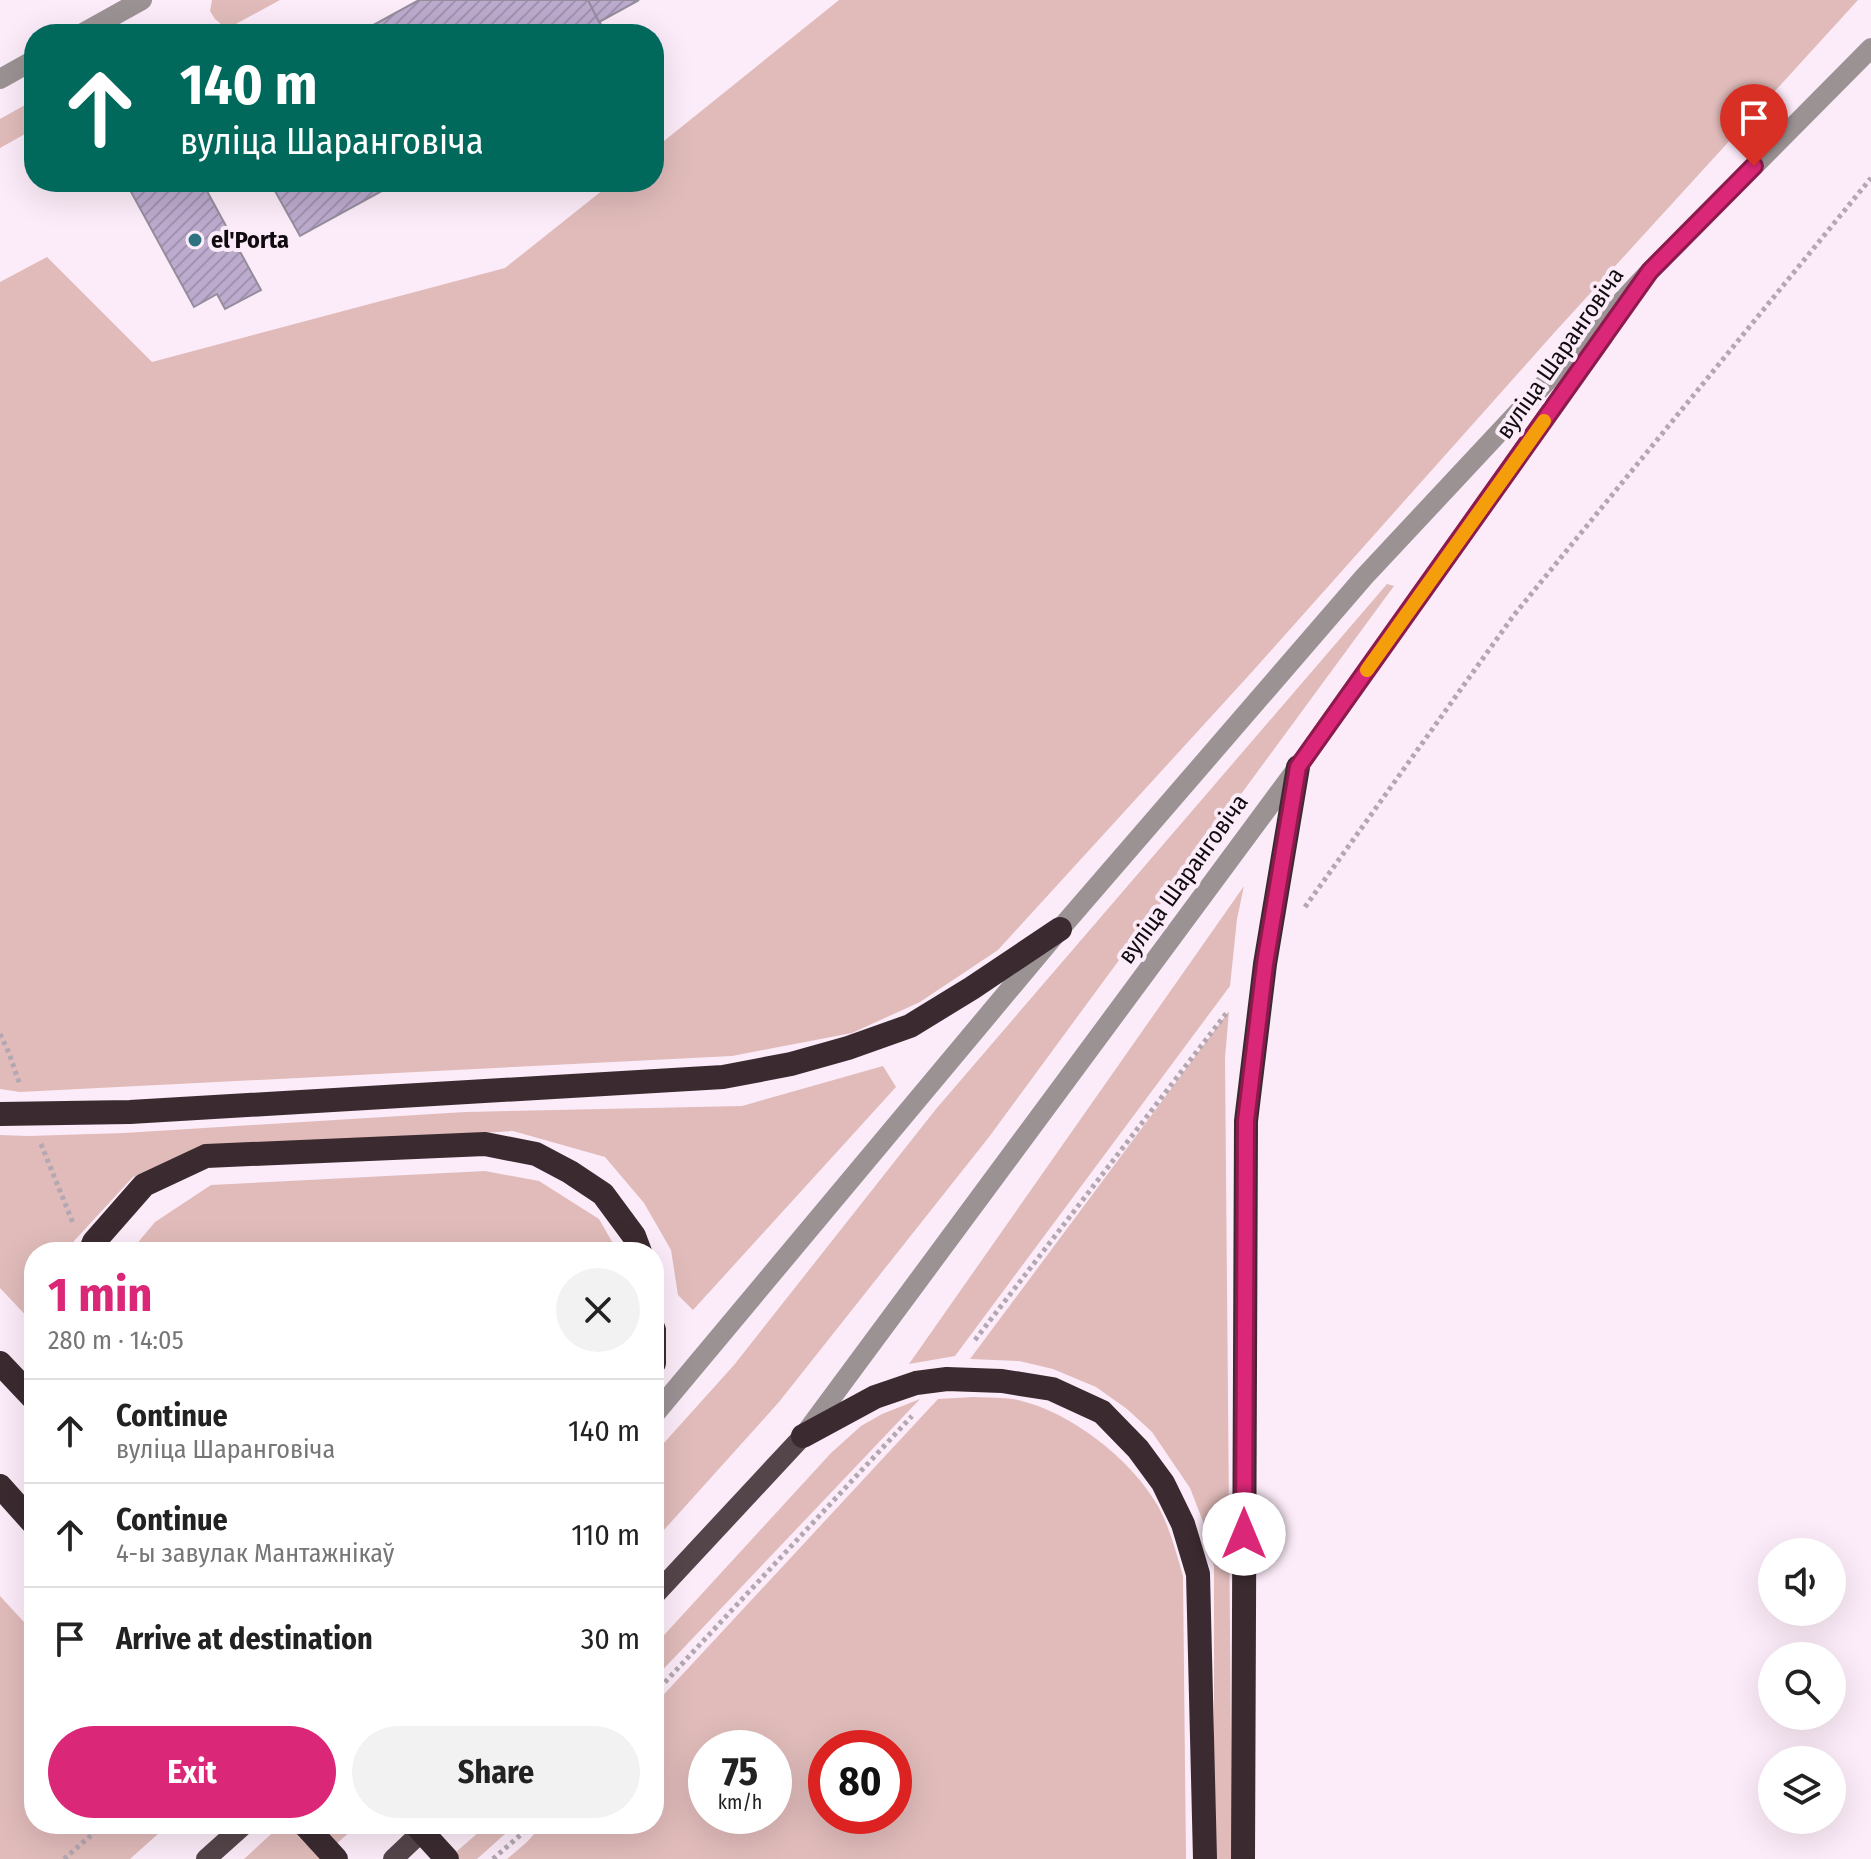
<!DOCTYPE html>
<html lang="en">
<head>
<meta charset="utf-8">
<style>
  body { margin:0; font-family:"Fira Sans Condensed",sans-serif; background:#f2f2f2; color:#222; height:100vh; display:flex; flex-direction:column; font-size:30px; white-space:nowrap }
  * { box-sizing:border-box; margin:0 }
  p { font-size:26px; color:#767676 }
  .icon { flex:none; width:44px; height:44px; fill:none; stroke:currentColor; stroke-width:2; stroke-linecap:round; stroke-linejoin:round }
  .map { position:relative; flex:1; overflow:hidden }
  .sheet { position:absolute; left:24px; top:1242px; width:640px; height:592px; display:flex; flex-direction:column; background:#fff; border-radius:32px; box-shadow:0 8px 32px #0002 }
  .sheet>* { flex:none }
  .banner { position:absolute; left:24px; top:24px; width:640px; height:168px; border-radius:32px; box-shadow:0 8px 32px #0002; background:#00695c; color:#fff; overflow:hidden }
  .controls { position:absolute; left:1758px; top:1538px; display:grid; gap:16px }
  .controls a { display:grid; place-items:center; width:88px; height:88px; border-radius:50%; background:#fff; box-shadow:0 8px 32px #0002; font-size:40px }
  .speed { position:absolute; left:688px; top:1730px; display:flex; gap:16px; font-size:40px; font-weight:700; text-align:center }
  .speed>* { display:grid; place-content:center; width:104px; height:104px; border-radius:50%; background:#fff; box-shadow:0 8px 32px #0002; line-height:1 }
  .speed small { font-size:20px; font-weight:400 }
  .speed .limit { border:12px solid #d22; background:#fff; color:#111 }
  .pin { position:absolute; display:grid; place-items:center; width:68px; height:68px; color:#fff; margin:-82px -34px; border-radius:50% 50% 50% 0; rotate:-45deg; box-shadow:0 0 8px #0007 }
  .pin .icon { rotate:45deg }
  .me { position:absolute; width:88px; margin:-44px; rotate:0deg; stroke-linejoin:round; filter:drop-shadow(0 0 6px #0008) }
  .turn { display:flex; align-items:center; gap:28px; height:168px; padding:0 24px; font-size:36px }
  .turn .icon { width:104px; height:104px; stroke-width:2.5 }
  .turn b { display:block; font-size:56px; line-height:68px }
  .round { display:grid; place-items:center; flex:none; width:84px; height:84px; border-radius:42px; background:#f2f2f2 }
  .overview { display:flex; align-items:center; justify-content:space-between; height:136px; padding:0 24px }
  h1 { font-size:48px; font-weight:700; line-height:60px; color:#db2777 }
  .action { display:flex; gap:16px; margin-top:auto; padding:16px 24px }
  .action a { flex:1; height:92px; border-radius:48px; background:#db2777; color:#fff; font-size:32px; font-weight:700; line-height:92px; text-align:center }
  .action a+a { background:#f2f2f2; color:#222 }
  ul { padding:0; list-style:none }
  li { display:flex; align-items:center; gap:24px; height:104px; padding:0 24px; border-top:2px solid #e0e0e0 }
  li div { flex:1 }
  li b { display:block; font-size:30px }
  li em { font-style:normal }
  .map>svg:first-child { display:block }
</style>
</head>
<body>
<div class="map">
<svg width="1871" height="1859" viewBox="0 0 1871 1859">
  <defs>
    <pattern id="building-hatch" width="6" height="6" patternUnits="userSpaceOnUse" patternTransform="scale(2)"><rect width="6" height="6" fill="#bdabce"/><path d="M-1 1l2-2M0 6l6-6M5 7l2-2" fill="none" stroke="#a192b0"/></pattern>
  </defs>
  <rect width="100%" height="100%" fill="#fcecf9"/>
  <g fill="#e0bbba" fill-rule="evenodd">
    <path d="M212 0H280L234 25H222L215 19 210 11Z"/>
    <path d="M839 0H1858L1554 333 1251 673 998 950 920 1002 852 1033 732 1056 20 1092 0 1089V282L47 257 152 362 505 268 613 182H654V149Z"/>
    <path d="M34 100V129L0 148V119Z"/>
    <path d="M1387 584 1394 586 989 1137 779 1402 654 1541V1454L734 1365 936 1109Z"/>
    <path d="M1244 886 1237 919 1230 986 955 1356 909 1364Z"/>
    <path d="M1229 1011 1225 1058 1232 1859H1214V1567L1204 1524 1190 1488 1152 1432 1127 1409 1096 1387 1053 1369 1019 1361 970 1359Z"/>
    <path d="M883 1066 896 1087 693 1310 678 1295 671 1250 644 1203 605 1157 513 1131 193 1150 133 1177 74 1241 71 1252H34V1324L0 1288V1135L28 1136 124 1133 465 1112 742 1106Z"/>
    <path d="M485 1171 539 1181 599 1219 618 1252H130L155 1222 211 1185Z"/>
    <path d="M974 1397C988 1398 1004 1397 1018 1400 1071 1412 1131 1459 1158 1506 1170 1528 1176 1552 1183 1576L1186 1859H507L527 1842 543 1824H654V1705L938 1399ZM706 1748H774V1816H706ZM826 1748H894V1816H826Z"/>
    <path d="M920 1399 654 1679V1646L831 1453 861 1426 882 1414Z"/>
    <path d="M0 1596 34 1633V1824H169L130 1859H0Z"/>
    <path d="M282 1824H359L319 1859H244Z"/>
    <path d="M488 1824H516L477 1859H448Z"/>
  </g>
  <g fill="url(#building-hatch)" stroke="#958d9c" stroke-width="2">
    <path d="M419 0H588L606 34H357Z"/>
    <path d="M588 0H639L599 22Z"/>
    <path d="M144 182H202L261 290 225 309 217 294 194 307 130 190Z"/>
    <path d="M270 182H398L300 236Z"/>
  </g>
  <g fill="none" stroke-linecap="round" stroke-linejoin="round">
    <g stroke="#b3a7b1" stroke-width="5" stroke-dasharray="4 4" stroke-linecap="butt">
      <path d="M1305 907 1514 615 1871 178"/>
      <path d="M0 1034 9 1053 20 1085"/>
      <path d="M41 1144 73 1223"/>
      <path d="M975 1340 1228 1011"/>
      <path d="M654 1694 912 1416"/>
      <path d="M64 1859 104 1824"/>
      <path d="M493 1859 533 1824"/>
    </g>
    <g stroke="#9b9294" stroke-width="20">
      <path d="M81 34 142 0"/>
      <path d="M0 79 34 60"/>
      <path d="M654 1415 1060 929 1364 577 1650 271 1871 48"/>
      <path d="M804 1435 1298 767 1604 336"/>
    </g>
    <g stroke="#54454a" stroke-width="20">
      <path d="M654 1596 803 1436"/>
      <path d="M206 1859 245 1824"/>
      <path d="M393 1859 430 1824"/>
    </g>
    <g stroke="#3b2b31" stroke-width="24">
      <path d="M0 1114 130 1112 723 1077 791 1064 848 1048 910 1026 972 988 1060 929"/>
      <path d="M90 1252 94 1242 144 1185 206 1156 485 1144 536 1154 570 1172 603 1194 634 1236 640 1252"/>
      <path d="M654 1330V1363"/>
      <path d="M0 1363 34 1399"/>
      <path d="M803 1436 875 1397 916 1383 947 1379 1002 1381 1052 1389 1102 1412 1138 1449 1163 1483 1183 1524 1198 1574 1205 1859"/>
      <path d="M0 1486 34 1524"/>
      <path d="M304 1824 336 1859"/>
      <path d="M1243 1859 1246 1121 1265 964 1298 767"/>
    </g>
    <path stroke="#3b2b31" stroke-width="24" d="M415 1824 447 1859"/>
  </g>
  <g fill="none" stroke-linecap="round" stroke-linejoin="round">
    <defs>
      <path id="route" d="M1244 1534 1246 1121 1265 964 1298 767 1650 271 1754 166"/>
    </defs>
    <use href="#route" stroke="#8e194d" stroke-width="20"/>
    <use href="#route" stroke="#db2777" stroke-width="14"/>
    <path stroke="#f59e0b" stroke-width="14" d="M1367 670 1544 421"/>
  </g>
  <circle fill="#2d7280" stroke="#fcecf9" stroke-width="3" cx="195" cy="240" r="8"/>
  <g text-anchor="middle" stroke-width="8" stroke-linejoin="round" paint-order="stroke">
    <g font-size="24" font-weight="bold" fill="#100b0f" stroke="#fcecf9" text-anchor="start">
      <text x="211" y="248">el'Porta</text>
    </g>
    <g font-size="24" fill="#100b0f" stroke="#fcecf9">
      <text transform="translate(1560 353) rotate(-55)" y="8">вуліца Шаранговіча</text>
      <text transform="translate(1183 879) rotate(-54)" y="8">вуліца Шаранговіча</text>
    </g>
  </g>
</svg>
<div class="controls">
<a><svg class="icon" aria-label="sound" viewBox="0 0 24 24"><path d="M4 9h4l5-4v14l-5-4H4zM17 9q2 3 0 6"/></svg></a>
<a><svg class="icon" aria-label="search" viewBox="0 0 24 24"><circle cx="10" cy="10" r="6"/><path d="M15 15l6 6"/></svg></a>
<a><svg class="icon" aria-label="layers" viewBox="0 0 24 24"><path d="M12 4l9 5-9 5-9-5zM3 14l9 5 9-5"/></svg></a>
</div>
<div class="speed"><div>75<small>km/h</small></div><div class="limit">80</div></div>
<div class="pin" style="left:1754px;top:166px;background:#d93025"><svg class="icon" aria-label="arrive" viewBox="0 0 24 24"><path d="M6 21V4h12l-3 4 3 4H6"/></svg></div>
<svg class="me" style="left:1244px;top:1534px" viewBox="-20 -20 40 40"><circle r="19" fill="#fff"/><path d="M0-13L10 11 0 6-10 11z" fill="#db2777"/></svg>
<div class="banner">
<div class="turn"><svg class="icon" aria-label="ahead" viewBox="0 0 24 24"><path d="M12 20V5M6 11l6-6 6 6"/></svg><div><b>140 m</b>вуліца Шаранговіча</div></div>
</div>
<section class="sheet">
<div class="overview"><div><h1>1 min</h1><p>280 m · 14:05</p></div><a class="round"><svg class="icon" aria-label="close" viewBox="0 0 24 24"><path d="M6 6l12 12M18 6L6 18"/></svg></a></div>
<ul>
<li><svg class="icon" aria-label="ahead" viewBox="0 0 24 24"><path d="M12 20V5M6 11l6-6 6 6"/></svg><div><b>Continue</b><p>вуліца Шаранговіча</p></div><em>140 m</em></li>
<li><svg class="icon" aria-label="ahead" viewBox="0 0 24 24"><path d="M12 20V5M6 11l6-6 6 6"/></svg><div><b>Continue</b><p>4-ы завулак Мантажнікаў</p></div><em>110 m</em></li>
<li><svg class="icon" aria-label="arrive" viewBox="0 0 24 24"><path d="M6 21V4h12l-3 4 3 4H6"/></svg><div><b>Arrive at destination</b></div><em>30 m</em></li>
</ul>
<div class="action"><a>Exit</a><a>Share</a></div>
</section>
</div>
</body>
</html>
